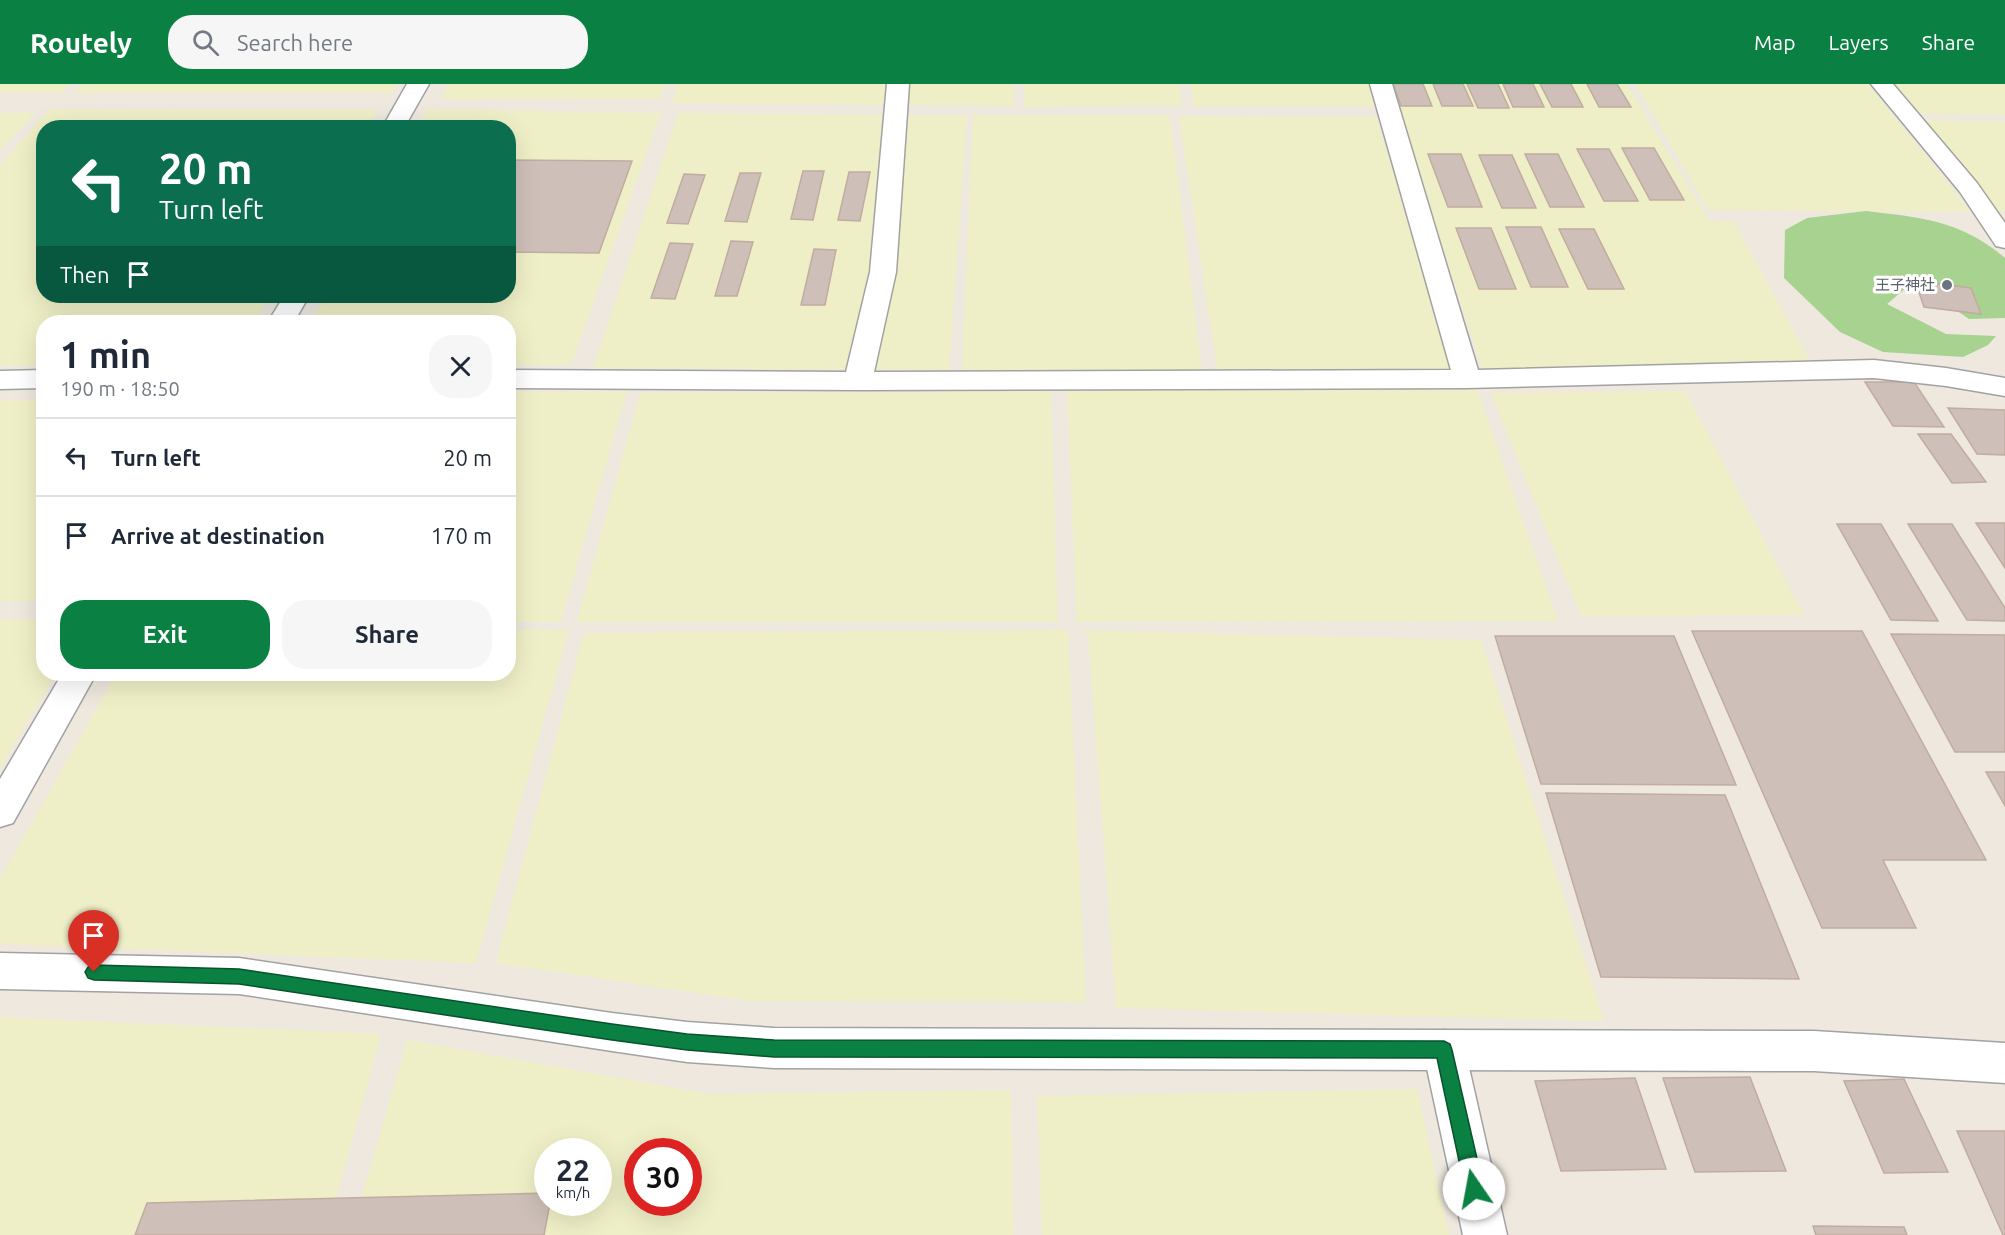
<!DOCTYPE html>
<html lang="en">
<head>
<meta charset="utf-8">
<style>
  body { margin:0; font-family:Ubuntu,"Noto Sans JP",sans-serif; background:#f6f6f7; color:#1f2937; height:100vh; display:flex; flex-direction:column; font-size:22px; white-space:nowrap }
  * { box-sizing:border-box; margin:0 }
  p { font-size:20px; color:#747a83 }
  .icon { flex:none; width:33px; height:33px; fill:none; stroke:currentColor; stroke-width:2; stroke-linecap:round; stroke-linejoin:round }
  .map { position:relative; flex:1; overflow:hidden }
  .details { position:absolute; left:36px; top:231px; width:480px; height:366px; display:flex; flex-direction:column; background:#fff; border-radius:24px; box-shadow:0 6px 24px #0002 }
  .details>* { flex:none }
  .banner { position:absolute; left:36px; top:36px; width:480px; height:183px; border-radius:24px; box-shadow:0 6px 24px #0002; background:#0b6e4f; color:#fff; overflow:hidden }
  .speed { position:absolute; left:534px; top:1054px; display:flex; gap:12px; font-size:30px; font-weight:700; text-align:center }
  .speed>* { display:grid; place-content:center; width:78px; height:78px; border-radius:50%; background:#fff; box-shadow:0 6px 24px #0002; line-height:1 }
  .speed small { font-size:15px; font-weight:400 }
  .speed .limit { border:9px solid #d22; background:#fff; color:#111 }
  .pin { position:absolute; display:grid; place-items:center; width:51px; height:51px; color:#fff; margin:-62px -26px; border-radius:50% 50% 50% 0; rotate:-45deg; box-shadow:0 0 6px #0007 }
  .pin .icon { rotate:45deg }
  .me { position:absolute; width:66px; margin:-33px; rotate:348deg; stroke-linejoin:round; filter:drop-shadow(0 0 4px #0008) }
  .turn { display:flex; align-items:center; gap:21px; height:126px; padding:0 24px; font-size:27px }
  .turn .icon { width:78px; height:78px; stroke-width:2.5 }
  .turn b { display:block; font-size:42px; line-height:51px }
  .then { display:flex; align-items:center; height:57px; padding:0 24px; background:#0003; gap:12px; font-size:22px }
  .round { display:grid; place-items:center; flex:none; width:63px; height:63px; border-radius:24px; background:#f6f6f7 }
  .head { display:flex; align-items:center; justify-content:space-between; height:102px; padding:0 24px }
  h1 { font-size:36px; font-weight:700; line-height:45px }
  .primary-button { display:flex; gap:12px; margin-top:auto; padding:12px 24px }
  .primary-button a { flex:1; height:69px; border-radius:24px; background:#0b8043; color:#fff; font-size:24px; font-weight:700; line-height:69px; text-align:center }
  .primary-button a+a { background:#f6f6f7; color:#1f2937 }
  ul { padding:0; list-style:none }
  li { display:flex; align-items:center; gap:18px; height:78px; padding:0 24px; border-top:2px solid #e0e1e3 }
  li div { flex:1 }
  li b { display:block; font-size:22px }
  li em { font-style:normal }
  header { display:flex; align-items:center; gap:36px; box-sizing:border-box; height:84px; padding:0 30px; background:#0b8043; color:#fff }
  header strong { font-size:28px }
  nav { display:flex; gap:33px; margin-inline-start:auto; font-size:21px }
  .search { width:420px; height:54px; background:#f6f6f7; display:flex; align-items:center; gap:15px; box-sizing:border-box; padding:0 21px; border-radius:24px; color:#747a83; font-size:22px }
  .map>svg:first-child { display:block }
</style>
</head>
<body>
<header>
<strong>Routely</strong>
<div class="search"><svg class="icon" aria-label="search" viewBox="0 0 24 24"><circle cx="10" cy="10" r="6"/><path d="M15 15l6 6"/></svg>Search here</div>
<nav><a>Map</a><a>Layers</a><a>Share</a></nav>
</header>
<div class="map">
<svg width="2005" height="1151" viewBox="0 0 2005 1151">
  <rect width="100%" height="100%" fill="#eee8df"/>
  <g fill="#efefc7" fill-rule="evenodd">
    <path d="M0 0H70L61 9H0Z"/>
    <path d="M82 0H398L392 9H74Z"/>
    <path d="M449 0H665L660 15H441Z"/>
    <path d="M678 0H1014V22L672 19Z"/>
    <path d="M1024 0H1179L1182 21 1024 23Z"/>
    <path d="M1191 0H1381L1389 22H1194Z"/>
    <path d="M1389 0H1627L1710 138 1733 136 1815 286 1483 287Z"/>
    <path d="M1635 0H1868L1971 128 1708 126Z"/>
    <path d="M1892 0H2005V31L1917 30Z"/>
    <path d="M50 25 378 26 368 43 44 44V212H270L254 238H44L43 281 0 282V81Z"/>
    <path d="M427 25 661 29 571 281H509L508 238H311L326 212H508V44L417 43Z"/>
    <path d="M0 29H35L0 67Z"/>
    <path d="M678 29 967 32 949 286 593 284Z"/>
    <path d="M973 31 1170 32 1202 286 962 290Z"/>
    <path d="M1179 32 1376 33 1457 287 1218 291Z"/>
    <path d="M1923 36 2005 38V127H1986Z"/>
    <path d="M1053 306H1477L1558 537 1077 538 1067 309Z"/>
    <path d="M627 307 561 538H509V308Z"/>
    <path d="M1051 307 1058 538H577L640 309Z"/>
    <path d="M1685 307 1804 531 1581 532 1491 309Z"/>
    <rect x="0" y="316" width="43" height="201"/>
    <path d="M0 535H43L44 590H56L0 684Z"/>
    <path d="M509 545 569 546 476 879 0 860V795L116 590H508Z"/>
    <path d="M1068 546 1086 918 750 917 496 879 584 549Z"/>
    <path d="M1071 546 1481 556 1604 937 1116 924 1088 549Z"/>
    <path d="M0 933 381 950 326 1151H0Z"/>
    <path d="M407 956 709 1010 1011 1006 1014 1151H351ZM548 1068H598V1119H548ZM638 1068H688V1119H638Z"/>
    <path d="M1417 1005 1449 1151H1042L1037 1012Z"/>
  </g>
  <path fill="#a7d28f" d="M1866 127C1923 134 1960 136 2005 174V234L1969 235 1914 197 1887 220 1946 250 1996 252 1988 261 1963 273 1883 268 1840 248 1784 194 1785 146 1807 134Z"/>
  <g fill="#cec0b8" stroke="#c1aca0" stroke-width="1.5">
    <path d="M1393 0H1423L1432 22H1401Z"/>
    <path d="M1433 0H1463L1473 22H1442Z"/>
    <path d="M1467 0H1498L1509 24H1478Z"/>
    <path d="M1503 0H1533L1544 23H1513Z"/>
    <path d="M1540 0H1571L1583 23H1552Z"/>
    <path d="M1587 0H1617L1631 23H1599Z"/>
    <path d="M1622 64H1654L1684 116H1650Z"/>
    <path d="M1577 65H1609L1638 117H1604Z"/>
    <path d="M1428 70H1461L1482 123H1448Z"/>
    <path d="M1525 70H1558L1584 123H1550Z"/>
    <path d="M1479 71H1512L1536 124H1502Z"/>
    <path d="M508 76 632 77 599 169 508 168Z"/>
    <path d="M803 87H824L813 136 791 135Z"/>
    <path d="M849 88H870L860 137 838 136Z"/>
    <path d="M740 89H761L747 138 725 137Z"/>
    <path d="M684 90 705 91 688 140 667 139Z"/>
    <path d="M1506 143H1541L1568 203H1531Z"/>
    <path d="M1456 144H1491L1516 205H1479Z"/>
    <path d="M1559 145H1594L1624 205H1588Z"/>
    <path d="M731 157 753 158 737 212H715Z"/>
    <path d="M670 159 693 160 675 215 651 214Z"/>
    <path d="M814 165 836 166 825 221H801Z"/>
    <path d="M1915 197 1971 204 1981 230 1924 223Z"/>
    <path d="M1865 298H1914L1944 343 1893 342Z"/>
    <path d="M1948 324 2005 326V371L1977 370Z"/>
    <path d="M1918 350H1951L1986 398 1952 399Z"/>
    <path d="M1976 439H2005V484Z"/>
    <path d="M1837 440H1881L1938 537 1891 536Z"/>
    <path d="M1908 440H1952L2005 524V537L1967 536Z"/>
    <path d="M1692 547H1862L1986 776H1883L1916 844H1822Z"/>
    <path d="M1891 550 2005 551V668H1955Z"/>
    <path d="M1495 552H1674L1736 701 1541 700Z"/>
    <path d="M1986 688H2005V722Z"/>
    <path d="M1546 709 1725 711 1799 895 1601 893Z"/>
    <path d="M1750 993 1786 1087 1695 1088 1663 994Z"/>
    <path d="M1635 994 1666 1085 1561 1087 1535 997Z"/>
    <path d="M1904 995 1948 1088 1884 1089 1844 997Z"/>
    <path d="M1957 1047H2005V1151H2003Z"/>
    <path d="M548 1109V1119H550L544 1151H135L147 1119Z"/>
    <path d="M1813 1142 1904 1143 1907 1151H1816Z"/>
  </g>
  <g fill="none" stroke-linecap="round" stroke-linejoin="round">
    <defs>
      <g id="minor">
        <path d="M887 0H909L896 188 874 288 1451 286 1370 0H1392L1478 286 1874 276 1946 284 2005 294V312L1946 302 1874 294 1467 304 858 306 508 304V286L846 288 870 188Z"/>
        <path d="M1871 0H1893L1977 99 2005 139V164L1996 162 1960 108Z"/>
        <path d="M44 286V304L0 305V287Z"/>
        <path d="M1444 946 1459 952 1465 966 1507 1151H1463L1423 966 1429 952Z"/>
      </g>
      <g id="tertiary">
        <path d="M407 0H429L404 44H382Z"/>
        <path d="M284 212H309L294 238H268Z"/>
        <path d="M62 590H96L13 739 0 743V695Z"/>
        <path d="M0 869 239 874 612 929 687 938 774 944 1814 947 2005 959V999L1814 987 774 984 687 978 612 967 239 910 0 905Z"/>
      </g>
    </defs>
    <use href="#minor" stroke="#a2a2a2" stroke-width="3"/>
    <use href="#tertiary" stroke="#a2a2a2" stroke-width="3"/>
    <use href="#minor" fill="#fff" fill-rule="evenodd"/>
    <use href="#tertiary" fill="#fff" fill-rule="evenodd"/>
  </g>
  <path fill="#0b8043" stroke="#07532c" stroke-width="1.5" d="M94 881 239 885 612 940 687 950 774 956 1444 957 1450 960 1452 966 1484 1105 1481 1111 1474 1114 1468 1111 1465 1105 1437 974 774 973 687 966 612 956 239 900 94 896 88 894 85 888 88 883Z"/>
  <circle fill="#6b7280" stroke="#fff" stroke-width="2" cx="1947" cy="201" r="6"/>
  <g text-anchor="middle" stroke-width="6" stroke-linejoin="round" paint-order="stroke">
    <g font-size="15" fill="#5b616d" stroke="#fff" text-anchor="end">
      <text x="1935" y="206">王子神社</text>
    </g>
  </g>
</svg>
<div class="speed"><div>22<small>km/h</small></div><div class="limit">30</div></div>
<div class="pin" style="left:94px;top:888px;background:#d93025"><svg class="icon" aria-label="arrive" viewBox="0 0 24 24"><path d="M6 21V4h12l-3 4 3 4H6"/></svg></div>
<svg class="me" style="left:1474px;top:1105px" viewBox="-20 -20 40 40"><circle r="19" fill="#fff"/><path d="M0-13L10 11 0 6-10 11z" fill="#0b8043"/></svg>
<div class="banner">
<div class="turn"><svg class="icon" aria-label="left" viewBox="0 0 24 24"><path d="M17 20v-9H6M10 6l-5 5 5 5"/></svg><div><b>20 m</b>Turn left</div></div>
<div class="then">Then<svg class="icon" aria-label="arrive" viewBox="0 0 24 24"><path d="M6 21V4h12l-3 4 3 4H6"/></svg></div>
</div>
<section class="details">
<div class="head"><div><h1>1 min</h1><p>190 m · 18:50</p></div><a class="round"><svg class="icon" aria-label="close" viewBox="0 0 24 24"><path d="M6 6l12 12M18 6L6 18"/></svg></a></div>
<ul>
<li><svg class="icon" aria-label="left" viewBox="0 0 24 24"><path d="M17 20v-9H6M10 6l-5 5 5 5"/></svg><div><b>Turn left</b></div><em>20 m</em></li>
<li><svg class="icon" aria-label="arrive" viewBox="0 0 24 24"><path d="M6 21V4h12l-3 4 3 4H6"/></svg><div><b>Arrive at destination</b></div><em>170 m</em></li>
</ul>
<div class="primary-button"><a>Exit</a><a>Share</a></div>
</section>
</div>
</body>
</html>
